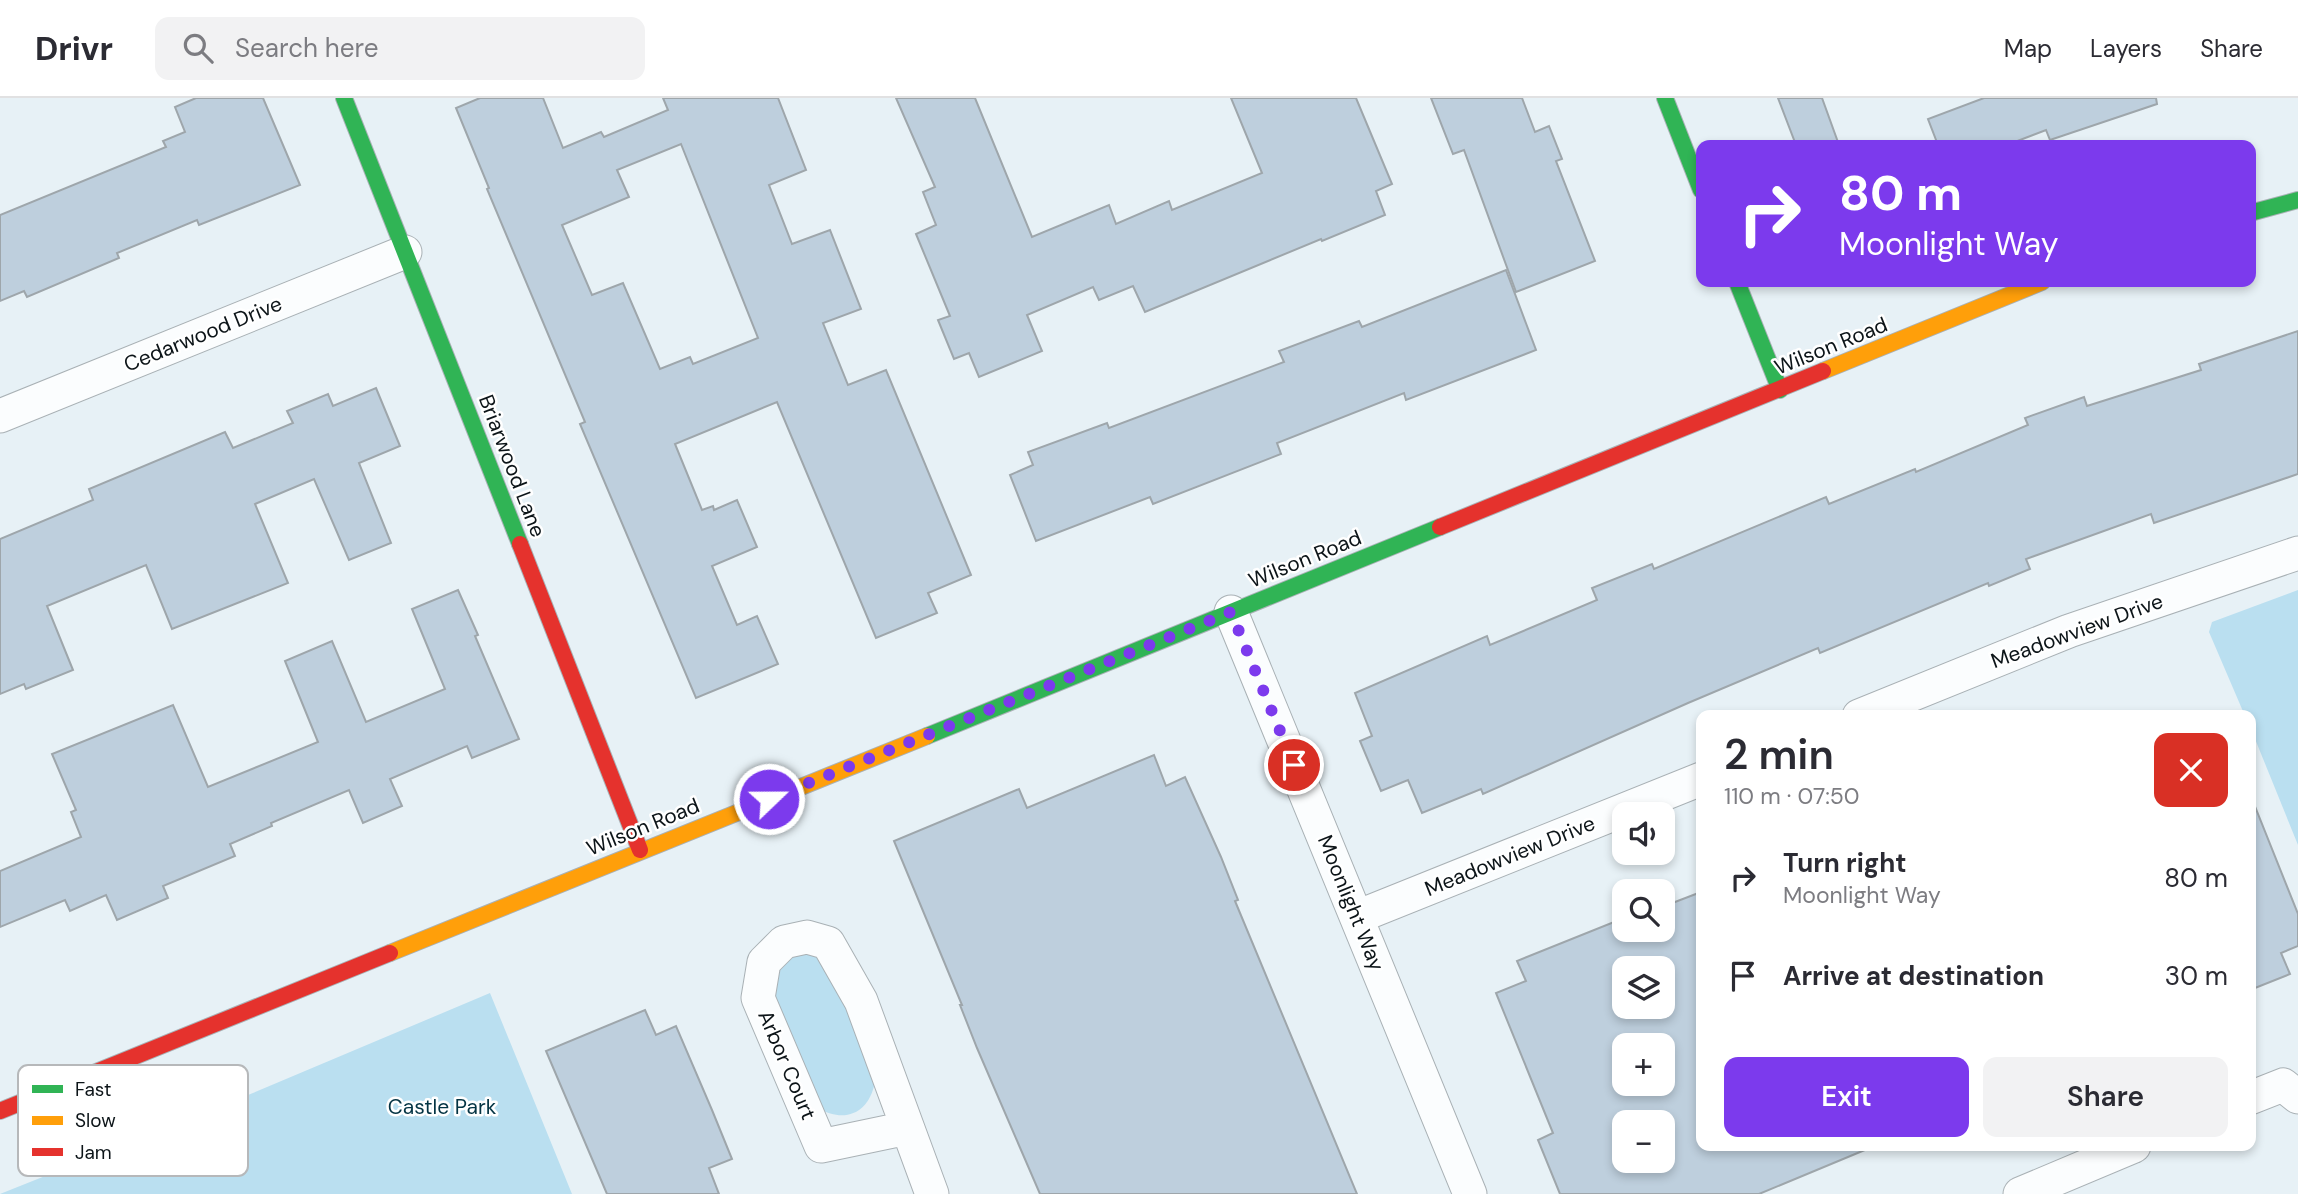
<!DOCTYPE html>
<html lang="en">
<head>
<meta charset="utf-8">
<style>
  body { margin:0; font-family:"DM Sans",sans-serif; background:#f2f2f3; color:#2b2b33; height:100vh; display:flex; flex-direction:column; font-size:26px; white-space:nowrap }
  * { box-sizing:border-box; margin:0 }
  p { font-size:23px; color:#7c7c81 }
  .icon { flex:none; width:38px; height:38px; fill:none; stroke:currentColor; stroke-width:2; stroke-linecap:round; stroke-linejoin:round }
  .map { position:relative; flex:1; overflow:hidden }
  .side { position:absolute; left:1696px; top:612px; width:560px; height:441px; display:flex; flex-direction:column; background:#fff; border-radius:14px; box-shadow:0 4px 10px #0003 }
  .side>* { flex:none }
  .hud { position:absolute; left:1696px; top:42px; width:560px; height:147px; border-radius:14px; box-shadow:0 4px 10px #0003; background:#7c3aed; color:#fff; overflow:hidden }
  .buttons { position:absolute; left:1612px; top:704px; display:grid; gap:14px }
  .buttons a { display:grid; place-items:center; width:63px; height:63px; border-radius:14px; background:#fff; box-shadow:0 4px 10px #0003; font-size:35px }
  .pin { position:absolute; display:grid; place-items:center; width:60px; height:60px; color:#fff; margin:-30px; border:4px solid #fff; border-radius:50%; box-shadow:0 2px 7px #0007 }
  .me { position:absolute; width:77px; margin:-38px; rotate:68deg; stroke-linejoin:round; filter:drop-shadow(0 0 5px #0008) }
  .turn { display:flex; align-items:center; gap:24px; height:147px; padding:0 28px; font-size:32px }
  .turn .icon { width:91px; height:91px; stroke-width:2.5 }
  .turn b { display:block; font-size:49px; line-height:60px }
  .round { display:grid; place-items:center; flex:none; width:74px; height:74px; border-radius:14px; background:#f2f2f3 }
  .headline { display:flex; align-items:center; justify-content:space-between; height:119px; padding:0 28px }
  h1 { font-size:42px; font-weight:600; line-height:52px }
  .action { display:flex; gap:14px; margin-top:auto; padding:14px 28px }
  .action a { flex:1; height:80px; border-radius:14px; background:#7c3aed; color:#fff; font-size:28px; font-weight:600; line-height:80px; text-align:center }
  .action a+a { background:#f2f2f3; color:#2b2b33 }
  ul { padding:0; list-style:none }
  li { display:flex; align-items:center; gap:21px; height:98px; padding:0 28px }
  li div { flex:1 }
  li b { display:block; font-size:26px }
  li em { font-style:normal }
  header { display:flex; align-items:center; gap:42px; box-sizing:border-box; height:98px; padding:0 35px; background:#fff; border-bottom:2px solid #e1e1e2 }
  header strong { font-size:33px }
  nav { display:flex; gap:38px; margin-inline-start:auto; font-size:24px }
  .search { width:490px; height:63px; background:#f2f2f3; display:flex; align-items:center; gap:18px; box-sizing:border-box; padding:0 24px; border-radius:14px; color:#7c7c81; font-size:26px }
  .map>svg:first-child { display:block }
</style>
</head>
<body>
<header>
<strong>Drivr</strong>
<div class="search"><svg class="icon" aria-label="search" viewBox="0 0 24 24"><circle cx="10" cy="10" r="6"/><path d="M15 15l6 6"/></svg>Search here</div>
<nav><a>Map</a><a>Layers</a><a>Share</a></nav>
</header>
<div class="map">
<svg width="2298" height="1096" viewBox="0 0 2298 1096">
  <rect width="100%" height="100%" fill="#e7f1f6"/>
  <g fill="#badff0">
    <path d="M2298 492V747L2251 631 2250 618H2245L2209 534 2212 524Z"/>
    <path d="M793 846 830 866 875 984C869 1015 845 1026 818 1010L765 891Z"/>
    <path d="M490 895 572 1096H0L253 995Z"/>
  </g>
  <g fill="#becfdd" stroke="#9ea6ab" stroke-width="2" fill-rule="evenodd">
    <path d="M196 0H263L300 87 199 127 197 122 117 155 119 160 27 199 24 193 0 203V117L166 49 163 43 185 34 175 9Z"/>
    <path d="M480 0H543L563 50 601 34 604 39 668 12 663 0H778L806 72 769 87 792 146 830 132 861 211 823 225 848 287 886 272 971 477 928 495 937 515 876 540 777 304 675 346 702 412 713 408 714 412 737 402 757 449 712 468 737 527 757 518 778 566 696 600 580 326 585 324 487 91 489 90 456 10ZM681 46 758 240 693 266 690 259 660 271 623 185 592 197 562 127 629 99 617 72Z"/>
    <path d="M896 0H975L1032 139 1109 107 1116 126 1169 103 1172 112 1262 75 1231 0H1356L1392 86 1376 93 1385 117 1322 143 1321 141 1145 214 1133 188 1099 202 1093 189 1027 217 1042 253 979 279 969 255 954 261 938 222 950 218 916 136 936 127 923 94 935 89Z"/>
    <path d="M1431 0H1522L1535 34 1549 28 1562 61 1556 63 1595 163 1516 194 1464 52 1453 56Z"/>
    <path d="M1778 0H1822L1839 47H1796Z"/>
    <path d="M1984 0H2156L2157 6 2050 42 2046 32 2007 47H1938L1928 21Z"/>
    <path d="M1506 172 1536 252 1406 302 1404 295 1277 345 1281 356 1153 406 1150 399 1036 443 1010 377 1033 367 1028 354 1107 325 1109 330 1284 264 1279 253 1359 223 1362 229Z"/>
    <path d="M2298 233V376L2154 425 2151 416 2026 461 2030 471 1989 488 1988 485 1820 555 1818 550 1688 605 1483 696 1481 691 1422 715 1408 682 1381 693 1360 643 1372 638 1355 595 1487 538 1490 547 1597 502 1592 490 1652 466 1654 471 1826 399 1829 406 1915 371 1916 374 2028 327 2025 320 2084 299 2087 308 2201 272 2199 266Z"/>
    <path d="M376 290 400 348 359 365 391 445 349 462 314 381 255 406 288 485 172 531 146 467 47 508 73 572 26 591 24 586 0 596V441L93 402 89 391 225 334 233 350 293 325 287 313 328 296 333 308Z"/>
    <path d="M458 492 478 537 475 538 519 641 472 660 467 648 390 681 402 708 363 725 349 692 271 725 272 728 230 746 235 758 163 788 168 800 117 822 106 797 70 813 65 802 0 829V773L81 739 71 714 76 712 52 656 173 607 208 689 318 644 285 563 332 543 366 624 445 591 412 511Z"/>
    <path d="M1154 657 1166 688 1185 679 1221 759 1238 802 1235 803 1357 1096H1040L977 950 960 907H962L894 743 1019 691 1027 710Z"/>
    <path d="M2250 701H2252L2298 816V848L2281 855 2290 876 2250 892Z"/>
    <path d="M1701 794V1048L1872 1049 1759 1096H1560L1538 1042 1553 1035 1496 895 1526 883 1517 863 1624 820V831H1662V809ZM1624 870H1662V908H1624ZM1624 947H1662V985H1624ZM1624 1024H1662V1062H1624Z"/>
    <path d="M645 912 656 937 676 928 712 1012 732 1061 709 1070 719 1096H607L546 953Z"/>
  </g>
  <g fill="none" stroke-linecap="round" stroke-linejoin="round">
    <defs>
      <g id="street">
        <path d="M0 318 405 154"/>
        <path d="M1231 514 1470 1096"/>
        <path d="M1859 618 2069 533 2298 455"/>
        <path d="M1357 819 1701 681"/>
        <path d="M2250 1000 2283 987 2298 999"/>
        <path d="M907 1030 821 1048 758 900 764 864 784 844 807 839 828 845 861 903 932 1096"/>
        <path d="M2020 1096 2134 1048"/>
      </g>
      <g id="fast">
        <path d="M344 0 520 446"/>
        <path d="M1665 0 1701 92"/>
        <path d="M2250 115 2298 102"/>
        <path d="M1737 184 1780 292"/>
        <path d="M927 638 1440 429"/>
      </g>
      <g id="slow">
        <path d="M1823 273 2042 184"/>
        <path d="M390 855 927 638"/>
      </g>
      <g id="jam">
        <path d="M1440 429 1823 273"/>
        <path d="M520 446 640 752"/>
        <path d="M0 1013 390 855"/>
      </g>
    </defs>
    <use href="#street" stroke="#a9b1b5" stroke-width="35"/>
    <use href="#fast" stroke="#a9b1b5" stroke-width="18"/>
    <use href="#slow" stroke="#a9b1b5" stroke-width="18"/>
    <use href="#jam" stroke="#a9b1b5" stroke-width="18"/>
    <use href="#street" stroke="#fbfdfe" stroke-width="33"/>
    <use href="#fast" stroke="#30b455" stroke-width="16"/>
    <use href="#slow" stroke="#ff9f0a" stroke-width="16"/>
    <use href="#jam" stroke="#e5322d" stroke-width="16"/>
  </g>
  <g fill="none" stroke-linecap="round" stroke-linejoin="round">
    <path stroke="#7c3aed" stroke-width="12" stroke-dasharray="0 21.6" d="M769 701 1231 514 1294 667"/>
  </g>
  <g text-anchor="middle" stroke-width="5" stroke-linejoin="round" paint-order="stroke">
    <g font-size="21" fill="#0c1418" stroke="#fff">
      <text transform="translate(203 236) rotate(-22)" y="7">Cedarwood Drive</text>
      <text transform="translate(1831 248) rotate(-22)" y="7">Wilson Road</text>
      <text transform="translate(512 368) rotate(69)" y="7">Briarwood Lane</text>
      <text transform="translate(1305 461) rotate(-22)" y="7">Wilson Road</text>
      <text transform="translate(2077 533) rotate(-20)" y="7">Meadowview Drive</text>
      <text transform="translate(643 729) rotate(-22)" y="7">Wilson Road</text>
      <text transform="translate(1510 758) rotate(-22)" y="7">Meadowview Drive</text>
      <text transform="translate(1351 805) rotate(68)" y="7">Moonlight Way</text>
      <text transform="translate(787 967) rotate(67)" y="7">Arbor Court</text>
    </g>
    <g font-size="21" fill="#043444" stroke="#fff">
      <text x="442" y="1016">Castle Park</text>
    </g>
  </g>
  <rect x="18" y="967" width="230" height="111" rx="10" fill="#fff" stroke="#b6b8ba" stroke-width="2"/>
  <rect x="32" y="987" width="31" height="8" fill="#30b455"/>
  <rect x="32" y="1018" width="31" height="9" fill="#ff9f0a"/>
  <rect x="32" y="1050" width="31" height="8" fill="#e5322d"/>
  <g font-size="19" fill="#0c1418">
    <text x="75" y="998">Fast</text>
    <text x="75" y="1029">Slow</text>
    <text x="75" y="1061">Jam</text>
  </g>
</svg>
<div class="buttons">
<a><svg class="icon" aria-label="sound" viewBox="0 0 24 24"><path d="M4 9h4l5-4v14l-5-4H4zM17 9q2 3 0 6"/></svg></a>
<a><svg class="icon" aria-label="search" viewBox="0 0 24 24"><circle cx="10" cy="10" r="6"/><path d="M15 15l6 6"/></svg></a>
<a><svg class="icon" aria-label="layers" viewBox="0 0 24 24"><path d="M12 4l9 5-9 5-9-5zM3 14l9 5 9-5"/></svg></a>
<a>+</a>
<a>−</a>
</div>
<div class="pin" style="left:1294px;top:667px;background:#d93025"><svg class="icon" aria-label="arrive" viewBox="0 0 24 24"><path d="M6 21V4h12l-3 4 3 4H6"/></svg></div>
<svg class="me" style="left:769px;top:701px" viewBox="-20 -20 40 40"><circle r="17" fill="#7c3aed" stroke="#fff" stroke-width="3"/><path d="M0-11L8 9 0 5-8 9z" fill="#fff"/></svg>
<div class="hud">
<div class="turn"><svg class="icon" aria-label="right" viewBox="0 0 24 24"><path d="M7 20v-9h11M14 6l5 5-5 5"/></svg><div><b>80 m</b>Moonlight Way</div></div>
</div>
<section class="side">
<div class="headline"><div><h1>2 min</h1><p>110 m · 07:50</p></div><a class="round" style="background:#d93025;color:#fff"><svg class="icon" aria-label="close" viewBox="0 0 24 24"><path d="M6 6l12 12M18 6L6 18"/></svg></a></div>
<ul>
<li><svg class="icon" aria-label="right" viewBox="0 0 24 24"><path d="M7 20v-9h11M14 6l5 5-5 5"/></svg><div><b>Turn right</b><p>Moonlight Way</p></div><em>80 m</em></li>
<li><svg class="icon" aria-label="arrive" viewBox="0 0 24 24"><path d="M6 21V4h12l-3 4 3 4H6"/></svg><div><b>Arrive at destination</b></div><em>30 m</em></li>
</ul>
<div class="action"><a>Exit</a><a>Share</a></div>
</section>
</div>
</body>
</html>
